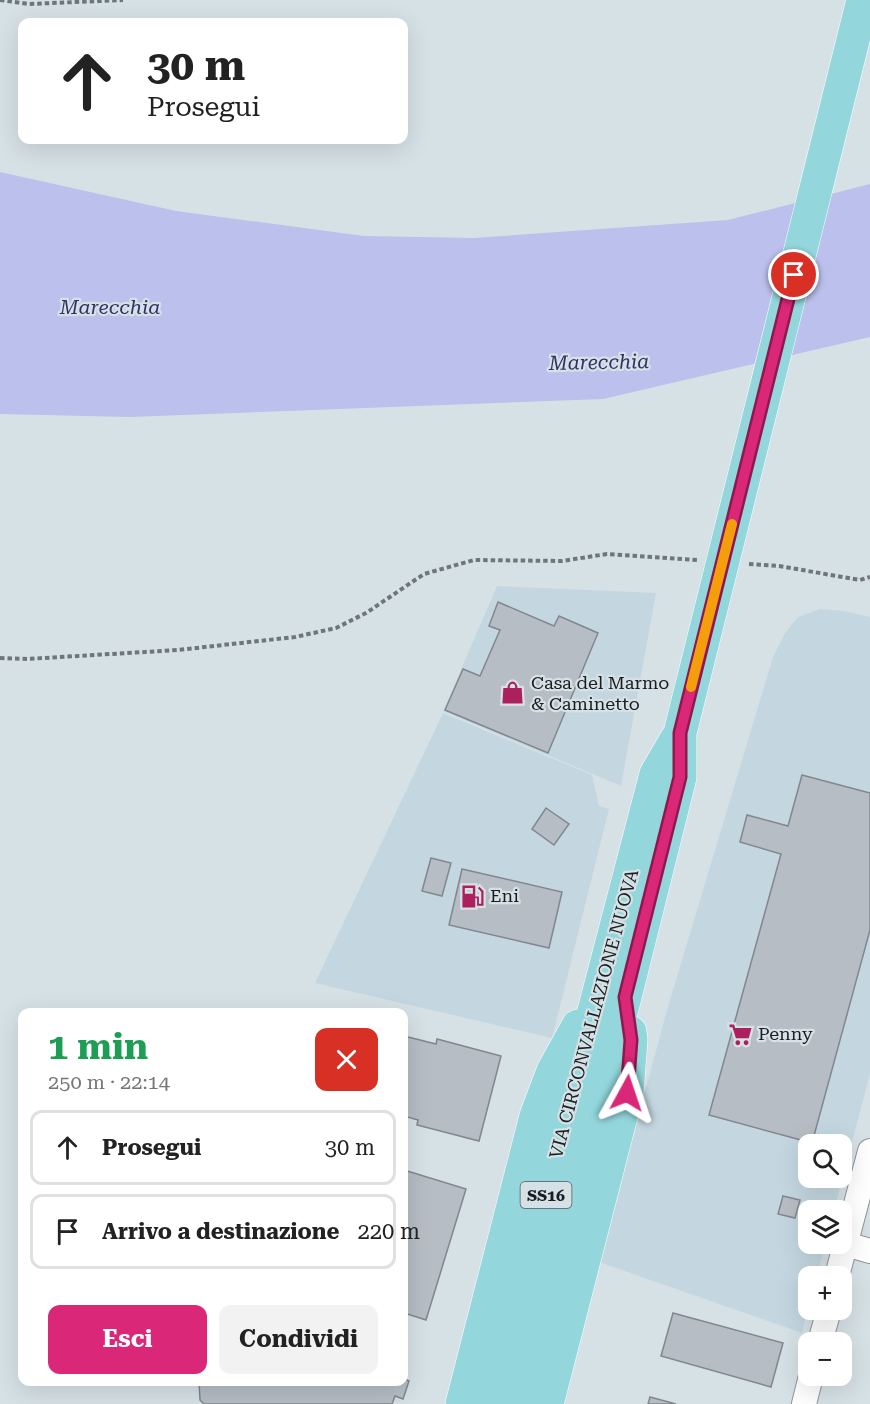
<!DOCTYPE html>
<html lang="it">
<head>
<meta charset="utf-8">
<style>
  body { margin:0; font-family:"Roboto Serif",serif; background:#f2f2f2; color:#222; height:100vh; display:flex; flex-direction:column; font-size:22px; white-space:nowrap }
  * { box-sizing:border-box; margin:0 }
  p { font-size:20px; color:#767676 }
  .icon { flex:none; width:33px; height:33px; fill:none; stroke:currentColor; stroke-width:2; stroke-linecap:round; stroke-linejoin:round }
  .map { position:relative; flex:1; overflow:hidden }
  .panel { position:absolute; left:18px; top:1008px; width:390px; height:378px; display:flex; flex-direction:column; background:#fff; border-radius:12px; box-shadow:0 6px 24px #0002 }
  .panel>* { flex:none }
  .guide { position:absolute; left:18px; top:18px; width:390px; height:126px; border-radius:12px; box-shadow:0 6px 24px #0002; background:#fff; color:#222; overflow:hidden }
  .fabs { position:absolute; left:798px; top:1134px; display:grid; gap:12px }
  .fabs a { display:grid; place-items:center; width:54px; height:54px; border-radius:12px; background:#fff; box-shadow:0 6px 24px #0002; font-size:30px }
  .pin { position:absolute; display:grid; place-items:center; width:51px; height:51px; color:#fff; margin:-26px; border:3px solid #fff; border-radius:50%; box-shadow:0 2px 6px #0007 }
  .me { position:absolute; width:66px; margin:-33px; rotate:5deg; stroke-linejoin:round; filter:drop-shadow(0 0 4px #0008) }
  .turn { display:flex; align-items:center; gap:21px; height:126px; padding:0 30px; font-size:27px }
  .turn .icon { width:78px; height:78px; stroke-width:2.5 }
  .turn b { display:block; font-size:42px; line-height:51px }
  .round { display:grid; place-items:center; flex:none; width:63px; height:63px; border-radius:12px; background:#f2f2f2 }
  .head { display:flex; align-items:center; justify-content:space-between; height:102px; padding:0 30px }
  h1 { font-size:36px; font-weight:700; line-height:45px; color:#1e9e55 }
  .primary-button { display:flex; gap:12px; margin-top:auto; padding:12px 30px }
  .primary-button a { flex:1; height:69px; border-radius:12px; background:#db2777; color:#fff; font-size:24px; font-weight:700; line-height:69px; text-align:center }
  .primary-button a+a { background:#f2f2f2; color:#222 }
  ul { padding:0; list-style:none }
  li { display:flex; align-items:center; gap:18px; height:75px; margin:0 12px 9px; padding:0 18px; border:3px solid #e0e0e0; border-radius:12px }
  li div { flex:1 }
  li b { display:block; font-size:22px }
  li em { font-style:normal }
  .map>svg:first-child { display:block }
</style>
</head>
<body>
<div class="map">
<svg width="870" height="1404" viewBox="0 0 870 1404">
  <rect width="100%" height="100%" fill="#d6e1e6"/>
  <g fill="#c4d7e0" fill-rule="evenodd">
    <path d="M497 586 656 593 621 786 443 711Z"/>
    <path d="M820 609 845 611 870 617V1074L834 1210H808V1244H825L817 1276H808V1307L802 1333 599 1262 667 1010 773 657 785 633 798 617ZM808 1144H842V1178H808Z"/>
    <path d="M443 713 592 775 599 806 609 809 552 1038 315 983Z"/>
  </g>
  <path fill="#bcc0ec" d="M0 172 176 211 364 236 474 238 728 220 870 184V337L603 399 130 417 0 414Z"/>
  <g fill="#b6bdc5" stroke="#81878f" stroke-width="1.5">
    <path d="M498 602 554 626 559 616 598 633 548 753 445 710 463 669 480 676 500 630 489 626Z"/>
    <path d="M802 775 870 793V930L812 1143 709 1115 781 854 740 842 747 815 788 826Z"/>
    <path d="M546 808 569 824 554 845 532 829Z"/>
    <path d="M431 858 451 863 442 896 422 891Z"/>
    <path d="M462 869 562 892 549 948 449 925Z"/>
    <path d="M404 1036 436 1044 437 1039 501 1056 479 1141 417 1125 418 1120 404 1116Z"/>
    <path d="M404 1170 466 1189 426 1320 404 1313Z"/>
    <path d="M783 1196 800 1200 795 1218 778 1214Z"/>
    <path d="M673 1313 783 1343 771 1387 661 1356Z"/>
    <path d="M404 1379 409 1381 403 1399 395 1396 392 1404H204L200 1400 199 1382H404Z"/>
    <path d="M650 1397 676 1404H648Z"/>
  </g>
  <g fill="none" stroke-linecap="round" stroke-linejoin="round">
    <defs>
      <g id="minor">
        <path d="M846 1244 870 1251"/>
        <path d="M837 1276 870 1151"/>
        <path d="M820 1342 829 1310"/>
        <path d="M804 1404 811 1376"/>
      </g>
      <g id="primary">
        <path d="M462 1404 536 1116 553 1071 578 1026"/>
        <path d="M491 1404 656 774 680 733"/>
        <path d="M518 1404 625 997 680 777V733"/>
        <path d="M547 1404 627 1093 631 1040 630 1032"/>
      </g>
    </defs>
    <use href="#minor" stroke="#8c979c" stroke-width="26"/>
    <use href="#primary" stroke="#fff" stroke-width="34"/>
    <g stroke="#6f767a" stroke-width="4" stroke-dasharray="4.5 3" stroke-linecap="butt">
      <path d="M0 0 29 4 123 0"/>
      <path d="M749 564 779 566 860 580 870 577"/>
      <path d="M0 658 27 659 178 650 295 637 336 628 366 613 424 574 474 560 562 561 607 554 697 560"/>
    </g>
    <use href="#minor" stroke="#fff" stroke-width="24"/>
    <use href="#primary" stroke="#93d7dc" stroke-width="33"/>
    <defs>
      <path id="primary-bridge" d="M680 733 863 0"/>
    </defs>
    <use href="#primary-bridge" stroke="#fff" stroke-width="34" stroke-linecap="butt"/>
    <use href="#primary-bridge" stroke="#93d7dc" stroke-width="33"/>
  </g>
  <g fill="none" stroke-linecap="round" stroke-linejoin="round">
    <defs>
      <path id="route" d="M627 1093 631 1040 625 997 680 777V733L794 275"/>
    </defs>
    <use href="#route" stroke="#8e194d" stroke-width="15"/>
    <use href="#route" stroke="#db2777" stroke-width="10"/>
    <path stroke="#f59e0b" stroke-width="10" d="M691 687 732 524"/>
  </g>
  <defs>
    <symbol id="shop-bare" viewBox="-9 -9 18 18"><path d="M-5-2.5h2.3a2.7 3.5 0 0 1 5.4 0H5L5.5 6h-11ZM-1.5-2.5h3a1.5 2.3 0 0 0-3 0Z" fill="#ad205e" stroke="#d6e1e6" stroke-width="2.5" paint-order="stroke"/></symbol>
    <symbol id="fuel-bare" viewBox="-9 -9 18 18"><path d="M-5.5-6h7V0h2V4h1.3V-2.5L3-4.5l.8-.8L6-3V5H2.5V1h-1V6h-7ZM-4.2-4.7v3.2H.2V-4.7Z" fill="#ad205e" stroke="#d6e1e6" stroke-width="2.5" paint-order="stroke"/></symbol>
    <symbol id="supermarket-bare" viewBox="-9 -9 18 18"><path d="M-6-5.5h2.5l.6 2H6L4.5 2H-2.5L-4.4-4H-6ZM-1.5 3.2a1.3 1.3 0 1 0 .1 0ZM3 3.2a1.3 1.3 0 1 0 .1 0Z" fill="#ad205e" stroke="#d6e1e6" stroke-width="2.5" paint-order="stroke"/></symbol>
  </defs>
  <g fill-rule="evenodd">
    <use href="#shop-bare" x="496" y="676" width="33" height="33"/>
    <use href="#fuel-bare" x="456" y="880" width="33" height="33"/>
    <use href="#supermarket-bare" x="724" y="1018" width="33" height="33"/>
  </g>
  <g text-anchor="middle" stroke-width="4.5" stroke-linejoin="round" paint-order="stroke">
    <rect fill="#d6e1e6" stroke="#52585b" stroke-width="1.5" x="520.5" y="1182" width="51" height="26" rx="4.5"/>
    <g font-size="16" font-weight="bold" fill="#191d1f">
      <text x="546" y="1201">SS16</text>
    </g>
    <g font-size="18" fill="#191d1f" stroke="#d6e1e6" text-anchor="start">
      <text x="531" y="689">Casa del Marmo<tspan x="531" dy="21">&amp; Caminetto</tspan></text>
      <text x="490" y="902">Eni</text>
      <text x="758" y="1040">Penny</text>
    </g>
    <g font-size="18" fill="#191d1f" stroke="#d6e1e6">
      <text transform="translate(594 1014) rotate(-75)" y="6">VIA CIRCONVALLAZIONE NUOVA</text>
    </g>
    <g font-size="20" font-style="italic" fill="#313166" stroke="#d6e1e6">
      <text x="110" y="314">Marecchia</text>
      <text transform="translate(599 362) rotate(-1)" y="7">Marecchia</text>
    </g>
  </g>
</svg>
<div class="fabs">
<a><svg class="icon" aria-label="search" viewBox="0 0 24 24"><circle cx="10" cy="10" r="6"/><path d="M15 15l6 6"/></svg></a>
<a><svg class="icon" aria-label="layers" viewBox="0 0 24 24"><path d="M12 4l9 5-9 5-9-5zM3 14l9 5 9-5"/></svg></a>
<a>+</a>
<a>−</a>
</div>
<div class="pin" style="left:794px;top:275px;background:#d93025"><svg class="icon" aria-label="arrive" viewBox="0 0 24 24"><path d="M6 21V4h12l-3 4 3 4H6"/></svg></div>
<svg class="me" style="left:627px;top:1093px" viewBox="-20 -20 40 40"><path d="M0-17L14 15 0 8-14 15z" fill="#db2777" stroke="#fff" stroke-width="4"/></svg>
<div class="guide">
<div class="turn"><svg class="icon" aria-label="ahead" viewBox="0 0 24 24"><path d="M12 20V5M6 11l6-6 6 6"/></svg><div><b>30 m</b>Prosegui</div></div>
</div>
<section class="panel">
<div class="head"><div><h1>1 min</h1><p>250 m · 22:14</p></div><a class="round" style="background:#d93025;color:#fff"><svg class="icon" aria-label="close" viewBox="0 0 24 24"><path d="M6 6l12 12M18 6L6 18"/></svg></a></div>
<ul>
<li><svg class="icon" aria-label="ahead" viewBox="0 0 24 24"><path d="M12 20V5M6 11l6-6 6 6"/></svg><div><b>Prosegui</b></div><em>30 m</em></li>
<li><svg class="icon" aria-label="arrive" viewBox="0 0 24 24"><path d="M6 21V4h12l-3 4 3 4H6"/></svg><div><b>Arrivo a destinazione</b></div><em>220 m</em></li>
</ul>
<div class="primary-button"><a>Esci</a><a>Condividi</a></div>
</section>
</div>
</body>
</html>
